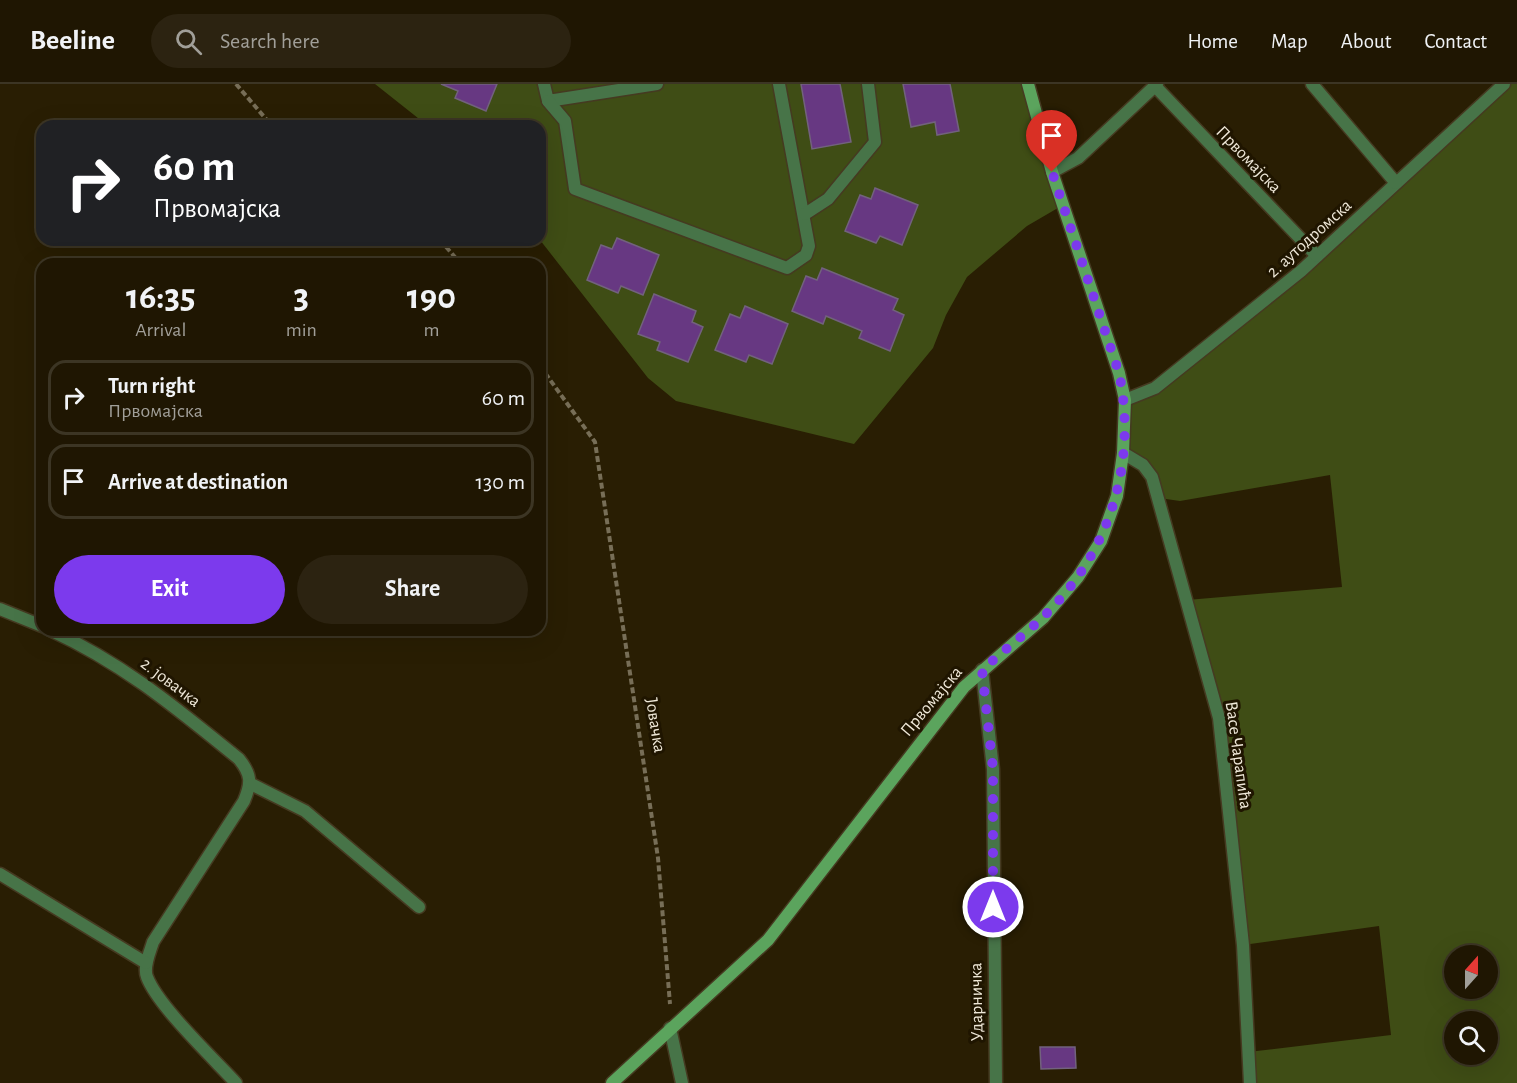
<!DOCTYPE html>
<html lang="en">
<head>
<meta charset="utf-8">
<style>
  body { margin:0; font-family:"Alegreya Sans",sans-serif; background:#2c2311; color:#f1f3f6; height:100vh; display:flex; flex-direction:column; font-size:22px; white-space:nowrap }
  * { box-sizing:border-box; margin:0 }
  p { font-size:20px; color:#a19f99 }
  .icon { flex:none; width:33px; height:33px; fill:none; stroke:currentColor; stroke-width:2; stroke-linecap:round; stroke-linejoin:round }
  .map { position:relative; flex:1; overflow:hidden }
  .sheet { position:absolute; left:36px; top:174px; width:510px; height:378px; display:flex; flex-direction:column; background:#1f1602; border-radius:18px; box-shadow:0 6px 24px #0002,0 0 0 2px #3c3524 }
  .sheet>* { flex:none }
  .hud { position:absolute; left:36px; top:36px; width:510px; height:126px; border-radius:18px; box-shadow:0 6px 24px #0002,0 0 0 2px #3c3524; background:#202124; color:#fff; overflow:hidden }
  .needle { width:39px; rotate:21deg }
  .fabs { position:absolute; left:1444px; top:861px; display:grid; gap:12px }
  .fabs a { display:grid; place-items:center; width:54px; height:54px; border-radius:50%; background:#1f1602; box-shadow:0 6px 24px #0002,0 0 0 2px #3c3524; font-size:30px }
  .pin { position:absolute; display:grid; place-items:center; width:51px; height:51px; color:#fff; margin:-62px -26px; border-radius:50% 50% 50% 0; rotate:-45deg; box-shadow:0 0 6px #0007 }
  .pin .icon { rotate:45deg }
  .me { position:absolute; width:66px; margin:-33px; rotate:0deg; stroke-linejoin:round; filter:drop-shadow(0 0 4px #0008) }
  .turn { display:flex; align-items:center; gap:21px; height:126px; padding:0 18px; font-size:27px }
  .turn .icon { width:78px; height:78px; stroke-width:2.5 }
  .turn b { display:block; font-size:42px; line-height:51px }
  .eta { display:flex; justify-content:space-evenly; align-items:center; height:102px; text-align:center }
  .eta b { font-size:36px; font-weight:700; line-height:42px }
  .primary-button { display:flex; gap:12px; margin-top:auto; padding:12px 18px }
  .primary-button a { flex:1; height:69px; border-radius:36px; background:#7c3aed; color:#fff; font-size:24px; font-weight:700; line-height:69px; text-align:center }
  .primary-button a+a { background:#2c2311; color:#f1f3f6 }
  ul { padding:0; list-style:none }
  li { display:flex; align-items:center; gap:18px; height:75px; margin:0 12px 9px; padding:0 6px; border:3px solid #3c3524; border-radius:18px }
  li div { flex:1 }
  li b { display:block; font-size:22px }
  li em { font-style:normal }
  header { display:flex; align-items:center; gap:36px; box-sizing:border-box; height:84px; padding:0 30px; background:#1f1602; border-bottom:2px solid #3c3524 }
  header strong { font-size:28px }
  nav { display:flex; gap:33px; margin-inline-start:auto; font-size:21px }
  .search { width:420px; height:54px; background:#2c2311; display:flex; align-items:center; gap:15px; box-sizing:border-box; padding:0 21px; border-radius:33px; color:#a19f99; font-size:22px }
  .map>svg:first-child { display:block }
</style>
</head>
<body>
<header>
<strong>Beeline</strong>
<div class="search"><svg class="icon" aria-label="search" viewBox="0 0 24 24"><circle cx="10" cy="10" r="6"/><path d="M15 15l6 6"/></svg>Search here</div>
<nav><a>Home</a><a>Map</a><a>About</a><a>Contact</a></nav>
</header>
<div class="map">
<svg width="1517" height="999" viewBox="0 0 1517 999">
  <rect width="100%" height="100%" fill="#291e03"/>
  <g fill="#3f4d15" fill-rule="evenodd">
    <path d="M375 0H1028L1063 121 1027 142 967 193 946 231 933 264 854 360 676 317 648 294 540 156V42H428Z"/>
    <path d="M1504 0H1517V999H1250L1248 968 1391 951 1379 842 1243 861 1219 634 1187 516 1342 503 1330 391 1180 417 1159 414 1152 393 1123 369 1125 316 1138 311 1291 195ZM1455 872H1488V904H1455ZM1455 938H1488V970H1455Z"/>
  </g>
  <g fill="#673882" stroke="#72627d" stroke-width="1.5">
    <path d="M441 0H497L486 27 455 14 458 7Z"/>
    <path d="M801 0H840L851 58 812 65Z"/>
    <path d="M903 0H950L959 47 937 51 935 38 911 43Z"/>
    <path d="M875 104 918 121 902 161 880 152 876 159 845 147 860 111 871 115Z"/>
    <path d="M617 154 659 171 643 211 621 202 618 209 587 196 601 161 612 165Z"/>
    <path d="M822 184 898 215 893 226 904 231 890 267 859 254 862 247 826 232 823 240 792 227 806 192 817 196Z"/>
    <path d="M654 210 696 227 692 238 703 243 688 278 657 266 660 258 638 250Z"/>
    <path d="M745 222 788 240 772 280 749 271 746 278 715 266 730 230 740 234Z"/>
    <path d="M1040 963H1075L1076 984 1041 985Z"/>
  </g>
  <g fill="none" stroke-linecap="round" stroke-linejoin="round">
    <defs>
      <g id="lane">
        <path d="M544 0 548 17 657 0"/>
        <path d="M548 17 565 37 575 105 787 184 806 171 809 162 779 0"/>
        <path d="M805 130 828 115 875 58 868 0"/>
        <path d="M1125 316 1155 304 1301 187 1504 0"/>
      </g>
      <g id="street">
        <path d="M1312 0 1396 99"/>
        <path d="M1155 2 1317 172"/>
        <path d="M1052 88 1078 74 1157 0"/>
        <path d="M1123 369 1143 381 1152 393 1219 634 1243 861 1250 999"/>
        <path d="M0 525 42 542"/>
        <path d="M50 546C124 580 176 624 239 675 251 690 252 698 244 717L153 858C150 868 143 883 147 893 158 922 213 974 236 999"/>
        <path d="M982 586 993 685 996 999"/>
        <path d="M251 700 305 727 419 823"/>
        <path d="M0 790 146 879"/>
        <path d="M670 944 682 999"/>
      </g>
      <path id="secondary" d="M612 999 768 856 964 603 1043 534 1078 493 1101 457 1117 412 1123 369 1125 316 1119 289 1052 88 1028 0"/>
    </defs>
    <use href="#lane" stroke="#453a21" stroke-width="15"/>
    <use href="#street" stroke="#453a21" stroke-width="15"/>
    <use href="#secondary" stroke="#453a21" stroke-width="15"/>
    <g stroke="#776e57" stroke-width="4" stroke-dasharray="6 3" stroke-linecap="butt">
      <path d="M236 0 272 42"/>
      <path d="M440 156 461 180"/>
      <path d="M540 282 595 358 658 774 670 920"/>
    </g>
    <use href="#lane" stroke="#477448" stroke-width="12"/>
    <use href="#street" stroke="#477448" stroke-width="12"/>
    <use href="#secondary" stroke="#5ba45d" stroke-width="12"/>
  </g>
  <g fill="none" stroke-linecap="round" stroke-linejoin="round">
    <path stroke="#7c3aed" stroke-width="10" stroke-dasharray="0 18" d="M993 823V685L982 586C1005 565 1030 547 1051 525 1112 462 1137 375 1119 289L1052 88"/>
  </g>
  <g text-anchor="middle" stroke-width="6" stroke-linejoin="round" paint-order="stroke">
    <g font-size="18" fill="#efe8d8" stroke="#1f1500">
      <text transform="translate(1249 75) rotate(46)" y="6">Првомајска</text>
      <text transform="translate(1309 154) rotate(-42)" y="6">2. аутодромска</text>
      <text transform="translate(171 598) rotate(37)" y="6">2. јовачка</text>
      <text transform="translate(931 617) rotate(-50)" y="6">Првомајска</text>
      <text transform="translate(656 641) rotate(81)" y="6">Јовачка</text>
      <text transform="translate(1239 671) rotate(82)" y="6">Васе Чарапића</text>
      <text transform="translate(976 918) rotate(-91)" y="6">Ударничка</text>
    </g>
  </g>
</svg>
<div class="fabs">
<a><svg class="needle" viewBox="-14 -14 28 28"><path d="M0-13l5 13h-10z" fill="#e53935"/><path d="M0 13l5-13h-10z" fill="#a19f99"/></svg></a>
<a><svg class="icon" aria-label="search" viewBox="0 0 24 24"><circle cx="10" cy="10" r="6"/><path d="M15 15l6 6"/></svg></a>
</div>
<div class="pin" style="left:1052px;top:88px;background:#d93025"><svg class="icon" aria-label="arrive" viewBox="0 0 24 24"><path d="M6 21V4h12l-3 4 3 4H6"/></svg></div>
<svg class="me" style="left:993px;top:823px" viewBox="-20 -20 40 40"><circle r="17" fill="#7c3aed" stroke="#fff" stroke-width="3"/><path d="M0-11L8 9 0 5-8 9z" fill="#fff"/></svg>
<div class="hud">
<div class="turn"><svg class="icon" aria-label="right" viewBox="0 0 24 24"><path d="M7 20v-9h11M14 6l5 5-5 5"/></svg><div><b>60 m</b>Првомајска</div></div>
</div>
<section class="sheet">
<div class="eta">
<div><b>16:35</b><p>Arrival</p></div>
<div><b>3</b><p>min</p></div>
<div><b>190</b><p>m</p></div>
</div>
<ul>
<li><svg class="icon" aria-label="right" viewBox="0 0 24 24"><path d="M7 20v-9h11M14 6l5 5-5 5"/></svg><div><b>Turn right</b><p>Првомајска</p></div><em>60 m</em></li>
<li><svg class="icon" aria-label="arrive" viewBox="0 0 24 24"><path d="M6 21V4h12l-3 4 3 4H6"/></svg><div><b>Arrive at destination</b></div><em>130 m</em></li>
</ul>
<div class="primary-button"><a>Exit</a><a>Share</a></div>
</section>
</div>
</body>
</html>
